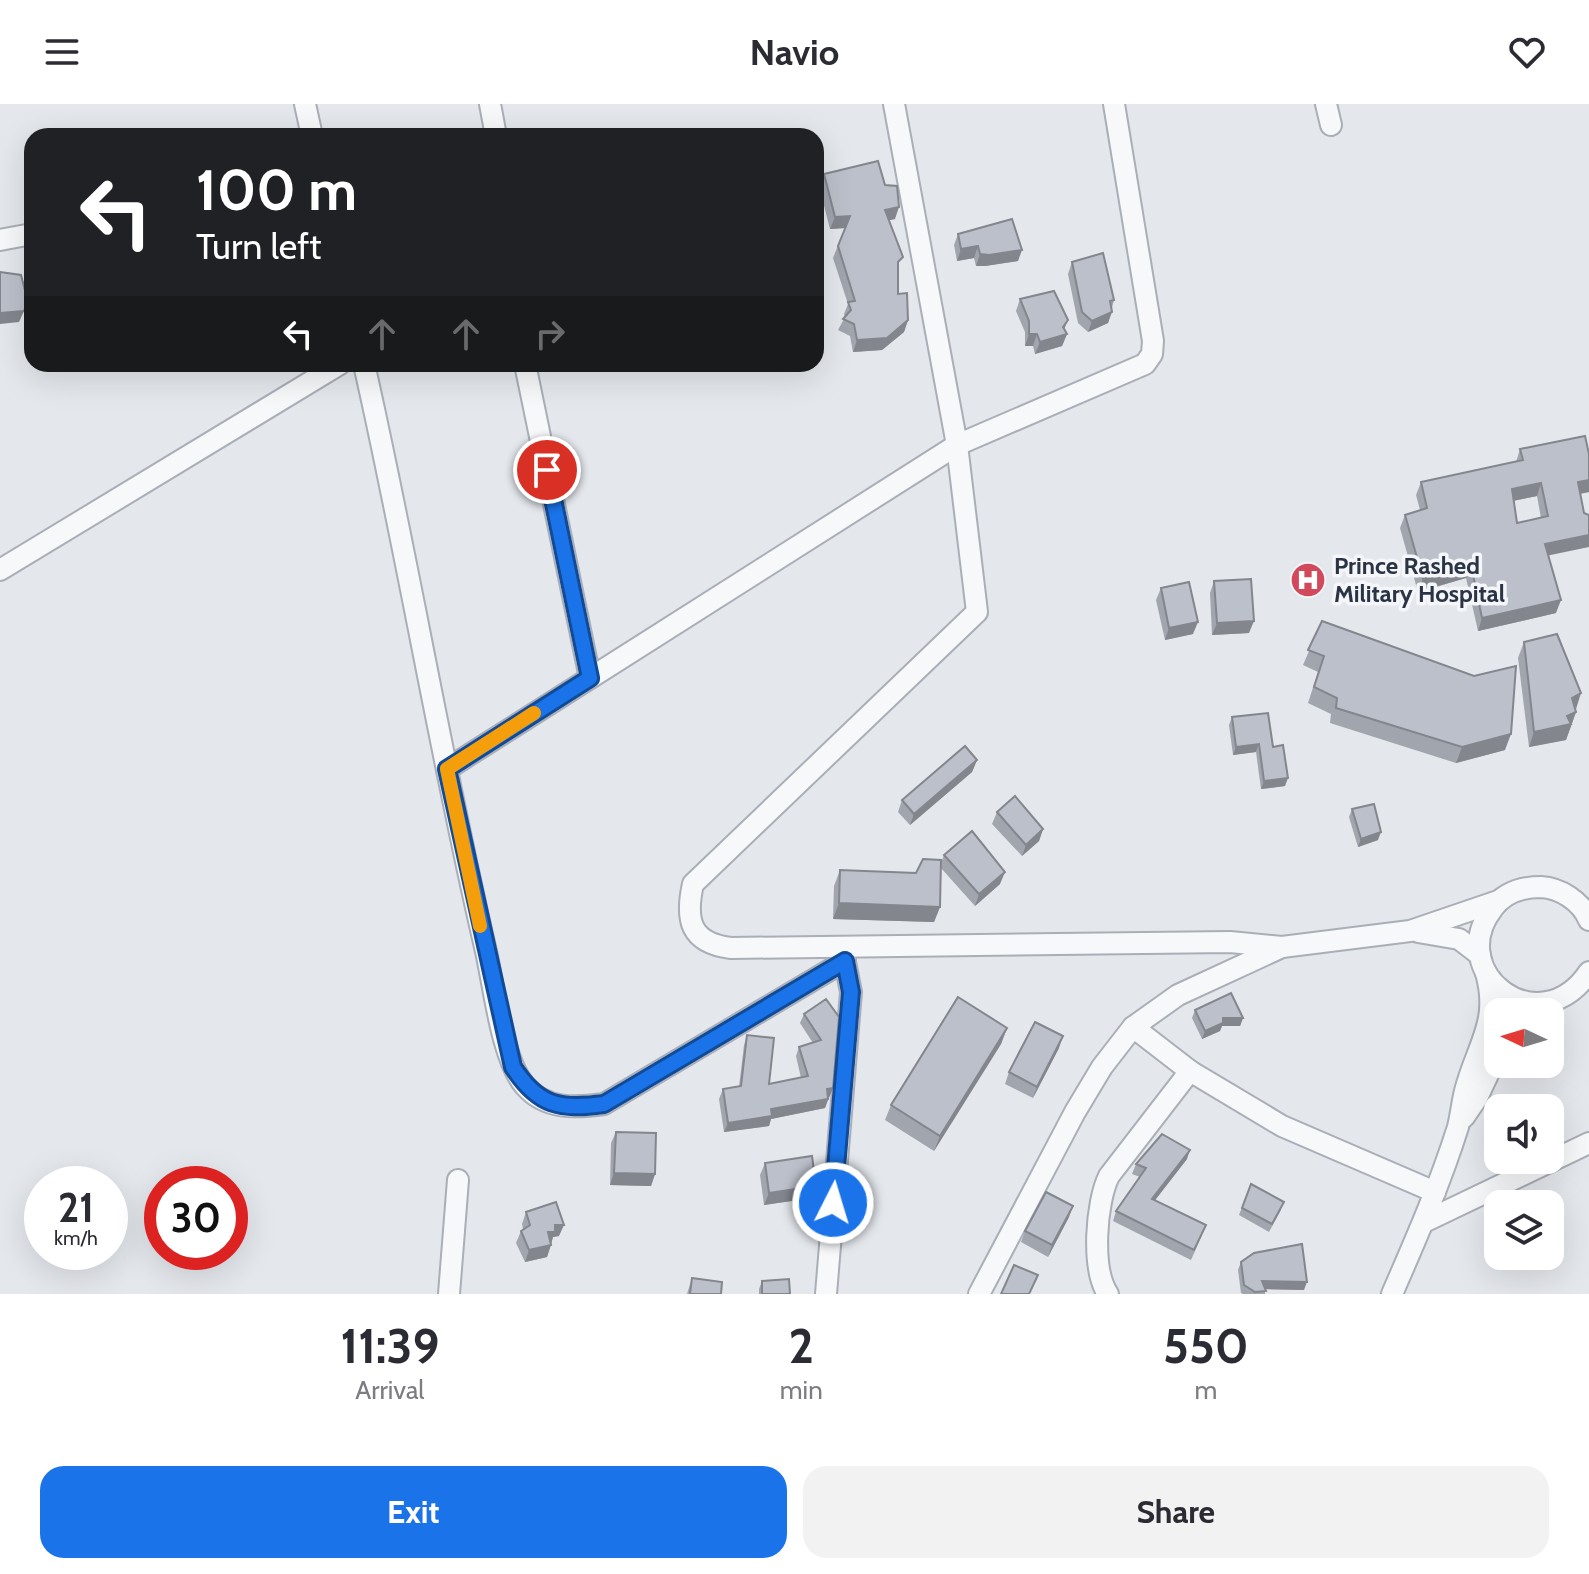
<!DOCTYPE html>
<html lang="en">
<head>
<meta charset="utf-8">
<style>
  body { margin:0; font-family:Cabin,sans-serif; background:#f2f2f3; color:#2b2b33; height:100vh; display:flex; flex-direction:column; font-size:30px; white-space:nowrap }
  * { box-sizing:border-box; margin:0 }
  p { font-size:26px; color:#7c7c81 }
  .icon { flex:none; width:44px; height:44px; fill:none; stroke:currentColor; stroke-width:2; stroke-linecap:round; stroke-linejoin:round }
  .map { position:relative; height:1190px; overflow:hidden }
  .drawer { display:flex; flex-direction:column; background:#fff; flex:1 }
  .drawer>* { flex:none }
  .hud { position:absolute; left:24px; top:24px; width:800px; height:244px; border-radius:24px; box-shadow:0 8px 32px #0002; background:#202124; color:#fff; overflow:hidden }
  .needle { width:52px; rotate:274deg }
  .buttons { position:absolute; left:1484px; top:894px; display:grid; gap:16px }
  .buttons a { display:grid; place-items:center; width:80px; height:80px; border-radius:16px; background:#fff; box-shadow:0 8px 32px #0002; font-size:40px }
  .speed { position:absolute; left:24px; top:1062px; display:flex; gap:16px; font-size:40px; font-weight:700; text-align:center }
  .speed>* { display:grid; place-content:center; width:104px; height:104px; border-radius:50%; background:#fff; box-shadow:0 8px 32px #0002; line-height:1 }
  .speed small { font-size:20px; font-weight:400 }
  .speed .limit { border:12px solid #d22; background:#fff; color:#111 }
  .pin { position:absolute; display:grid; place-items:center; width:68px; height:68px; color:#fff; margin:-34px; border:4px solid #fff; border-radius:50%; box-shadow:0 2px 8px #0007 }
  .me { position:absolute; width:88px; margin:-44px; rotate:5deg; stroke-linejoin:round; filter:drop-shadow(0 0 6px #0008) }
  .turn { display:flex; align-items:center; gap:28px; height:168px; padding:0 40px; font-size:36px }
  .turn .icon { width:104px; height:104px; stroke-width:2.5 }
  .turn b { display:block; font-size:56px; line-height:68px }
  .lanes { display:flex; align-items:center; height:76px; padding:0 40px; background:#0003; justify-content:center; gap:40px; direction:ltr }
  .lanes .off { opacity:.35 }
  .eta { display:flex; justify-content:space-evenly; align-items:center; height:136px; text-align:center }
  .eta b { font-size:48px; font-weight:700; line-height:56px }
  .primary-button { display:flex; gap:16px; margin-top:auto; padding:16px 40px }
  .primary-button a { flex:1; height:92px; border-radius:24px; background:#1a73e8; color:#fff; font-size:32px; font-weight:700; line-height:92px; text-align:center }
  .primary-button a+a { background:#f2f2f3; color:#2b2b33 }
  header { display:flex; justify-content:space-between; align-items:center; height:104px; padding:0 40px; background:#fff; font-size:36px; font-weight:700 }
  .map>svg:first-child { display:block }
</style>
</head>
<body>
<header><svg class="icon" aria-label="menu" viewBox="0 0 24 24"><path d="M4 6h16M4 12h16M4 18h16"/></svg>Navio<svg class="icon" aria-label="heart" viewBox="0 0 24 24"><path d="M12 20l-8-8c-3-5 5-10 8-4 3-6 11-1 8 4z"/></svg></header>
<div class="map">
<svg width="1589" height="1190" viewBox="0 0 1589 1190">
  <rect width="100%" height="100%" fill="#e4e7ec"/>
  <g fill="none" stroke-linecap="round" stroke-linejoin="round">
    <defs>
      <g id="minor">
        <path d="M305 0 312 32"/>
        <path d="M490 0 496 32"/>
        <path d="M894 0 957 341 977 508 693 780C685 816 690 839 731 844L1230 838 1282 843"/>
        <path d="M1326 0 1331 21"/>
        <path d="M0 136 32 130"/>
        <path d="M364 260C408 454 440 650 485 843 494 881 501 954 525 982 546 1006 576 1004 604 1000L845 857"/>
        <path d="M525 260 590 574"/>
        <path d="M0 466 340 260"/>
        <path d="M447 665 957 341 1145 260 1152 250 1153 237 1114 0"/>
        <path d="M1589 816C1581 797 1560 784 1541 783 1522 783 1504 789 1493 804 1443 868 1539 942 1589 868"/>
        <path d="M1418 828 1459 835 1480 851"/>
        <path d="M1133 923 1190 967 1282 1022 1435 1088"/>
        <path d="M1464 1013 1477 994 1498 949"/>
        <path d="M1424 1118 1589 1039"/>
        <path d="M449 1190 458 1076"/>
        <path d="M826 1190 851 888 843 848"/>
        <path d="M979 1190 1075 1008 1102 963 1133 923 1178 891 1282 843 1410 827 1498 797"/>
        <path d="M1108 1190C1091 1165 1096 1098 1109 1072L1190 967"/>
        <path d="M1392 1190C1416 1135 1440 1080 1458 1023 1461 1011 1462 999 1465 987 1477 941 1500 918 1486 869"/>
      </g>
    </defs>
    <use href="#minor" stroke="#a9aeb7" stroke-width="24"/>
    <use href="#minor" stroke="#f7f8fa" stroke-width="20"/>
  </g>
  <g fill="#a1a5ae" fill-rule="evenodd">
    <path d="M824 70 895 115 889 116 898 165V190L908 216 904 228 882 246 853 248 850 232 838 226 845 213 844 210 848 200 833 154 845 124 830 125 819 82Z"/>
    <path d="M958 130 1018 157 985 162H976L974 154 957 157 954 141Z"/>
    <path d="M1072 158 1114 196 1108 219 1088 228 1078 219 1068 170Z"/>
    <path d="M1020 195 1064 226 1067 230 1062 242 1035 250 1033 242H1025V228L1016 207Z"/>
    <path d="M1520 345 1589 350V388L1580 390 1548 451 1556 509 1478 527 1466 474 1418 488 1400 424 1405 411 1420 406 1416 391 1421 378 1516 358ZM1537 392 1541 414 1517 419 1513 397Z"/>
    <path d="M1214 477 1249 529 1212 531 1210 489Z"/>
    <path d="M1161 484 1193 530 1165 536 1156 496Z"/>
    <path d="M1322 517 1505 646 1456 659 1330 619 1331 610 1308 599 1318 568 1303 561Z"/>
    <path d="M1524 538 1576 605V608L1566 636 1529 643 1518 554Z"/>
    <path d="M1232 613 1273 643 1285 682 1261 685 1256 648 1233 651 1229 621Z"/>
    <path d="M977 656 972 668 910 721 898 708 902 696Z"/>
    <path d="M1352 705 1378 736 1358 743 1349 713Z"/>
    <path d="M997 708 1043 725 1039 737 1022 752 992 720Z"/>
    <path d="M944 751 1000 780 975 802 941 764 940 803 934 818 833 815 834 782 840 766 916 769 941 759Z"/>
    <path d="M826 895 829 994 825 1004 771 1015 769 1022 724 1028 719 995 723 985 739 983 744 941 747 931 769 980 801 974 796 952 799 943 813 939 800 919 804 910Z"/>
    <path d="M1195 906 1243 914 1240 922H1222L1220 927 1202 935 1192 914Z"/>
    <path d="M1007 924 1001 940 934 1047 885 1016 891 1001Z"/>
    <path d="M1059 944 1033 994 1005 980 1009 968Z"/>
    <path d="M616 1028 655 1070 651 1082 610 1081 611 1039Z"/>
    <path d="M1187 1055 1155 1096 1202 1131 1191 1156 1113 1117 1116 1107 1140 1073 1132 1070 1136 1060Z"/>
    <path d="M765 1059 812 1094 764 1101 760 1071Z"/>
    <path d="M1251 1080 1281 1106 1269 1128 1239 1111Z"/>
    <path d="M526 1108 559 1132 553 1133 547 1153 525 1158 516 1139 521 1127 523 1125 522 1120Z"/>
    <path d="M1069 1113 1048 1153 1021 1138 1025 1127Z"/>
    <path d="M1241 1158 1304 1186 1265 1185V1190H1243L1241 1189 1238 1166Z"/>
    <path d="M692 1174 721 1190H687Z"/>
    <path d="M762 1177 790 1190H759V1185Z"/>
  </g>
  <g fill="#83868d">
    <path d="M899 103 895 115 881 118 885 106Z"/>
    <path d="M850 112 846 124 830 125 835 113Z"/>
    <path d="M978 142 974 154 957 157 961 145Z"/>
    <path d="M1022 146 1018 157 985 162H976L980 150Z"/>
    <path d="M28 198 19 218 0 220V209Z"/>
    <path d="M1112 208 1108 219 1088 228 1092 217Z"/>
    <path d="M908 216 904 228 882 246 853 248 857 236Z"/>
    <path d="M1068 216 1063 228 1067 230 1062 242 1035 250 1040 238 1063 223Z"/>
    <path d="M1029 230H1037L1033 242H1025Z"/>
    <path d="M1589 376V388L1573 391 1578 378Z"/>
    <path d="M1541 379 1537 392 1507 398 1512 385Z"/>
    <path d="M1589 431V443L1541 453 1545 440Z"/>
    <path d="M1471 461 1466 474 1418 488 1423 475Z"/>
    <path d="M1561 496 1556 509 1478 527 1482 514Z"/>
    <path d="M1254 517 1249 529 1212 531 1217 519Z"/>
    <path d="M1198 518 1193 530 1165 536 1169 524Z"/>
    <path d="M1581 589 1576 605 1572 594Z"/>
    <path d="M1576 608 1566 636 1529 643 1534 628Z"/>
    <path d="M1511 630 1505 646 1456 659 1462 643Z"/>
    <path d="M1259 640 1256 648 1233 651 1236 643Z"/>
    <path d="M977 656 972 668 910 721 914 710Z"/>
    <path d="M1288 674 1285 682 1261 685 1264 677Z"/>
    <path d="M1043 725 1039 737 1022 752 1026 741Z"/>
    <path d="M1381 728 1378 736 1358 743 1361 735Z"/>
    <path d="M1005 768 1000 780 975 802 979 790Z"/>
    <path d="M839 799 940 803 934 818 833 815Z"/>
    <path d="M1223 914H1243L1240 922H1222L1220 927 1202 935 1205 927Z"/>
    <path d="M1007 924 1001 940 934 1047 940 1032Z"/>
    <path d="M1063 932 1059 944 1033 994 1037 983Z"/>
    <path d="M833 984 829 994 823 995 827 985Z"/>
    <path d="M828 995 825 1004 771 1015 769 1022 724 1028 728 1019 771 1005Z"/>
    <path d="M1190 1046 1187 1055 1149 1104 1152 1095Z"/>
    <path d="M614 1069 655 1070 651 1082 610 1081Z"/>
    <path d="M816 1082 812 1094 764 1101 769 1089Z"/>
    <path d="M1073 1102 1069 1113 1048 1153 1052 1141Z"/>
    <path d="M555 1121H564L559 1132 553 1133 551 1140 548 1128Z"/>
    <path d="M551 1141 547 1153 525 1158 529 1146Z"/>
    <path d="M1262 1177 1307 1178 1304 1186 1259 1185Z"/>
  </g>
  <g fill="#bbc0ca" stroke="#83868d" stroke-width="2" fill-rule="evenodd">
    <path d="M878 57 885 81 897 82 899 103 885 106 903 153 898 158V190L907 189 908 216 887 234 857 236 854 220 843 215 851 206 848 198 855 197 838 142 850 112 835 113 824 70Z"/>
    <path d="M1012 115 1022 146 989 151 980 150 978 142 961 145 958 130Z"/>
    <path d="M1103 149 1114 196 1110 197 1112 208 1092 217 1082 208 1072 158Z"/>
    <path d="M0 168 21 171 28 198 24 207 0 209Z"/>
    <path d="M1054 187 1068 216 1063 223 1067 230 1040 238 1037 230H1029V217L1020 195Z"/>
    <path d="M1585 332 1589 350V376L1578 378 1584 409 1589 411V431L1545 440 1561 496 1482 514 1471 461 1423 475 1405 411 1427 404 1421 378 1523 356 1520 345ZM1541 379 1548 412 1517 419 1512 385Z"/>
    <path d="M1251 475 1254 517 1217 519 1214 477Z"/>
    <path d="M1189 478 1198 518 1169 524 1161 484Z"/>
    <path d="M1322 517 1474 572 1516 562 1511 630 1462 643 1336 604 1337 594 1314 583 1324 552 1308 546Z"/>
    <path d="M1557 530 1581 589 1572 594 1576 608 1567 612 1571 620 1534 628 1524 538Z"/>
    <path d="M1268 609 1273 643 1283 641 1288 674 1264 677 1259 640 1236 643 1232 613Z"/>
    <path d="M965 642 977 656 914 710 902 696Z"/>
    <path d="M1015 692 1043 725 1026 741 997 708Z"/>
    <path d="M1374 700 1381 728 1361 735 1352 705Z"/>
    <path d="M972 727 1005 768 979 790 944 751Z"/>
    <path d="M923 755 941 756 940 803 839 799 840 766 916 769Z"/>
    <path d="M1231 889 1243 914H1223V919L1205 927 1195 906Z"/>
    <path d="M958 893 1007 924 940 1032 891 1001Z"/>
    <path d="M826 895 839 913 833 984 827 985 828 995 771 1005 772 1012 728 1019 723 985 741 982 747 931 774 934 769 980 808 972 799 943 821 936 804 910Z"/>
    <path d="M1035 918 1063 932 1037 983 1009 968Z"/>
    <path d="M616 1028 656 1029 655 1070 614 1069Z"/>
    <path d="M1162 1030 1190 1046 1152 1095 1206 1121 1194 1146 1116 1107 1146 1064 1136 1060Z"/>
    <path d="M812 1052 816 1082 769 1089 765 1059Z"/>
    <path d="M1251 1080 1284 1098 1272 1120 1242 1104Z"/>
    <path d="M1046 1088 1073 1102 1052 1141 1025 1127Z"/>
    <path d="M556 1098 564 1121H555V1128H548L551 1141 529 1146 521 1127 530 1121 526 1108Z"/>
    <path d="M1302 1140 1307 1178 1262 1177 1266 1187 1255 1188 1244 1181 1241 1158 1254 1149Z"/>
    <path d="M1014 1161 1038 1171 1029 1190H1001Z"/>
    <path d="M692 1174 722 1178 721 1190H690Z"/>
    <path d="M789 1175 790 1190H762V1177Z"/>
  </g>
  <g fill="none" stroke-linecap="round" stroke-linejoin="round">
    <defs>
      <path id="route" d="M547 366 590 574 447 665 513 963C538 1002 560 1006 604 1000L845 857 851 888 833 1099"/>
    </defs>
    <use href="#route" stroke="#114b97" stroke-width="20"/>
    <use href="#route" stroke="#1a73e8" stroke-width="14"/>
    <path stroke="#f59e0b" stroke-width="14" d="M480 822 447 665 534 609"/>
  </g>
  <defs>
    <symbol id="hospital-disc" viewBox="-11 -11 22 22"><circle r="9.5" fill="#d1495b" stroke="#f4f6f9"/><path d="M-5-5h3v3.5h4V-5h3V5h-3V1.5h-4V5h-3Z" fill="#fff"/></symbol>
  </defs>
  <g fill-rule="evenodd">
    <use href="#hospital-disc" x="1288" y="456" width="40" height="40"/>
  </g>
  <g text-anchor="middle" stroke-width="7" stroke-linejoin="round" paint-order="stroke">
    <g font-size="24" font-weight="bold" fill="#2b3445" stroke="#f4f6f9" text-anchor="start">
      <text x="1334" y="470">Prince Rashed<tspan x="1334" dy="28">Military Hospital</tspan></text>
    </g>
  </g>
</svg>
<div class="buttons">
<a><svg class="needle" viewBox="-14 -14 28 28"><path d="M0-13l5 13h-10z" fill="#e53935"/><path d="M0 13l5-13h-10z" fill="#7c7c81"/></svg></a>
<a><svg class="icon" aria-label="sound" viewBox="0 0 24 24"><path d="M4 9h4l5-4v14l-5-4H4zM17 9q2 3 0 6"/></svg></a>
<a><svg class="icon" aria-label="layers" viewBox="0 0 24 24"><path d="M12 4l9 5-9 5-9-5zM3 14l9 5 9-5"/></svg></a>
</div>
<div class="speed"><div>21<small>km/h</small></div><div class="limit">30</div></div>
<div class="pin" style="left:547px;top:366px;background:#d93025"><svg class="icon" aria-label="arrive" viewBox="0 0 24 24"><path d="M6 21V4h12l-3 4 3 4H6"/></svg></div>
<svg class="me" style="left:833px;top:1099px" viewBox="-20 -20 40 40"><circle r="17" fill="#1a73e8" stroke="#fff" stroke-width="3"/><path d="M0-11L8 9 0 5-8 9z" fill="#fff"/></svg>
<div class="hud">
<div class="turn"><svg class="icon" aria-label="left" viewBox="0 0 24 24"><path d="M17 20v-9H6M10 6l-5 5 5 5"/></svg><div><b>100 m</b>Turn left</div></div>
<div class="lanes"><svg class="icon" aria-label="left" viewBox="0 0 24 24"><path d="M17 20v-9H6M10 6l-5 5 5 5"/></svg><svg class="icon off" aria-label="ahead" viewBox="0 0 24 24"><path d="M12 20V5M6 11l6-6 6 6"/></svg><svg class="icon off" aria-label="ahead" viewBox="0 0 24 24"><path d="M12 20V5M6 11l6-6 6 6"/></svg><svg class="icon off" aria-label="right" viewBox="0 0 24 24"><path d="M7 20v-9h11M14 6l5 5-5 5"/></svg></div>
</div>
</div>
<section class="drawer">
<div class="eta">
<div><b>11:39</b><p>Arrival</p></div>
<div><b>2</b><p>min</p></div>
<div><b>550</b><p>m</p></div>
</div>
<div class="primary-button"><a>Exit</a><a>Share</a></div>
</section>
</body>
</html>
